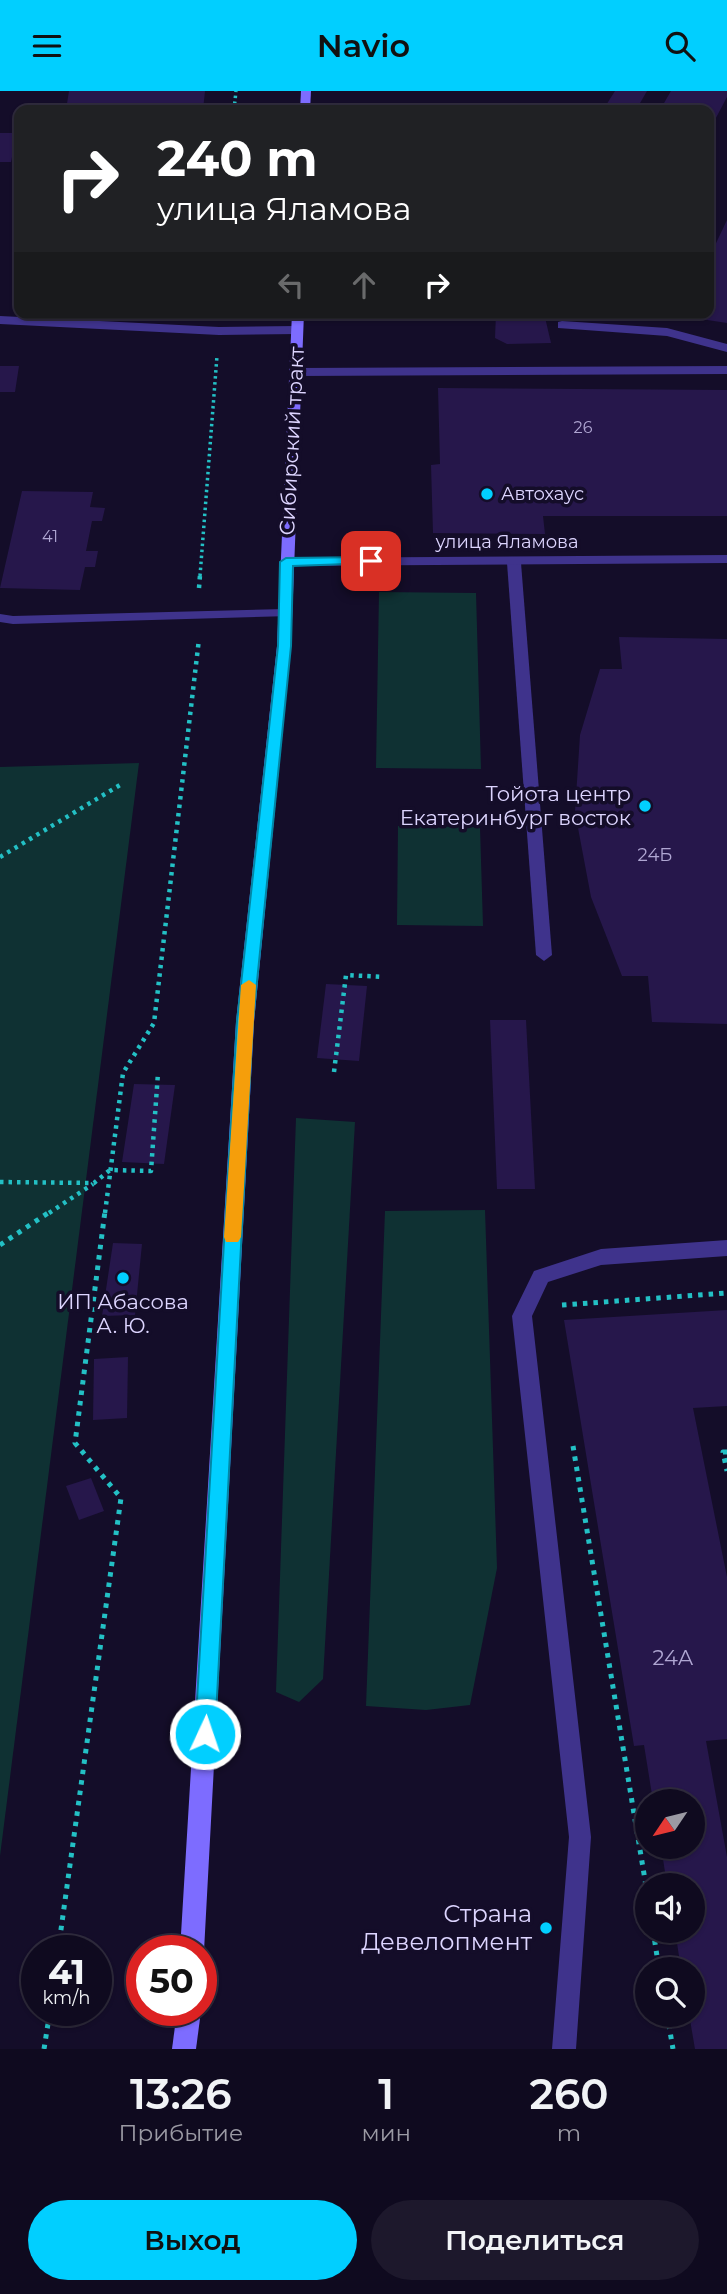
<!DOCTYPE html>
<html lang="ru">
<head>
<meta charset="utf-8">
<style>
  body { margin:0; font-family:Montserrat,sans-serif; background:#1d182c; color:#f1f3f6; height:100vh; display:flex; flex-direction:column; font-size:26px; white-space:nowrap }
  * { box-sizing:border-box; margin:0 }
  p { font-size:23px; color:#9b9aa4 }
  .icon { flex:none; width:38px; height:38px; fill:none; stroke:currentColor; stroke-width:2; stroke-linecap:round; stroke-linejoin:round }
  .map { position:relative; height:1958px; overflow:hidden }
  .sheet { display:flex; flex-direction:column; background:#0f0a1f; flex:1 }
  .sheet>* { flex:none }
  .top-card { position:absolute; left:14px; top:14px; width:700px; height:214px; border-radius:14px; box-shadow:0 2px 5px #0004,0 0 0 2px #2f2b3d; background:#202124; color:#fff; overflow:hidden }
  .needle { width:46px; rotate:235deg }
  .buttons { position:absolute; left:635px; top:1698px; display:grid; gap:14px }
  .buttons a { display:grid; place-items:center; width:70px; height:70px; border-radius:50%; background:#0f0a1f; box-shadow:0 2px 5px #0004,0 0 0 2px #2f2b3d; font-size:35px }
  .speed { position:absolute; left:21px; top:1844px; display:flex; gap:14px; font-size:35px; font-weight:700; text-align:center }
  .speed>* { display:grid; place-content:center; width:91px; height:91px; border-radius:50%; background:#0f0a1f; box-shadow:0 2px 5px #0004,0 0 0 2px #2f2b3d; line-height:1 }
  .speed small { font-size:18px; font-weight:400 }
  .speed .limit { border:10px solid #d22; background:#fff; color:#111 }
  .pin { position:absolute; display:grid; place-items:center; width:60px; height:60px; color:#fff; margin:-30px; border-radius:14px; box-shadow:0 4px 10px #0006 }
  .me { position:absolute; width:77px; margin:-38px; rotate:3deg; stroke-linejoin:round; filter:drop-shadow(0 0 5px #0008) }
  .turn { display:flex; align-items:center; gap:24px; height:147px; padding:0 28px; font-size:32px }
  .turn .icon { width:91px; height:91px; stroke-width:2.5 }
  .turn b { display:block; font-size:49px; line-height:60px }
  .lanes { display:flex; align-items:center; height:66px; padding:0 28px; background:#0003; justify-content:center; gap:35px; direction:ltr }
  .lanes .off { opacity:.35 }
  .eta { display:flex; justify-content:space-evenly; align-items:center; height:119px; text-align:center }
  .eta b { font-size:42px; font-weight:600; line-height:49px }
  .button { display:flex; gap:14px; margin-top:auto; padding:14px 28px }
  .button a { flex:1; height:80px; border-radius:42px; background:#01cfff; color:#111; font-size:28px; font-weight:600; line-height:80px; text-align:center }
  .button a+a { background:#1d182c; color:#f1f3f6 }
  header { display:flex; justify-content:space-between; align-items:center; height:91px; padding:0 28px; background:#01cfff; color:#111; font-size:32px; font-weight:600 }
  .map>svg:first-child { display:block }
</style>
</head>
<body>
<header><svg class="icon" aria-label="menu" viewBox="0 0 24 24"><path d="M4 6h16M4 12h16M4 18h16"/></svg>Navio<svg class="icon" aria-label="search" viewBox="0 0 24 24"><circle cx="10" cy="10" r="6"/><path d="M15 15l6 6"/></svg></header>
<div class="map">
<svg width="727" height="1958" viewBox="0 0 727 1958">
  <rect width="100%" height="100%" fill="#140d29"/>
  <g fill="#0f3133">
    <path d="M379 501 476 502 481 678 376 677Z"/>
    <path d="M139 672 0 1765V676Z"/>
    <path d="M398 735 480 736 483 835 397 834Z"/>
    <path d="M296 1027 355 1031 323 1588 299 1611 276 1601Z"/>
    <path d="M485 1119 497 1477 470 1614 426 1619 366 1615 385 1120Z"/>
  </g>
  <g fill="#26174b">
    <path d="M69 0H205L203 19H66Z"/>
    <path d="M615 0H647L636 19H603Z"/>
    <path d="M671 0H727V6L709 40V19H660Z"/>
    <path d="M0 42H17L11 71H0Z"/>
    <path d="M727 129V232L681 225 682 222H709V167Z"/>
    <path d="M496 222H544L551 252 507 253 495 247Z"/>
    <path d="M584 222H621L620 228Z"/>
    <path d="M0 275H19L15 301H0Z"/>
    <path d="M438 297 727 299V425H543L545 443 433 442 431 374 440 373Z"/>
    <path d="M22 400 93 401 90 416 105 417 102 430H92L86 460H98L95 476H85L80 499 0 497Z"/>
    <path d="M619 546 727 548V933L652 931 648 885H622L591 806 575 721 580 644 600 578H622Z"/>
    <path d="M326 893 367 895 359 970 317 967Z"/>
    <path d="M490 929H526L535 1098H497Z"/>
    <path d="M134 993 175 994 164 1073 122 1071Z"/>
    <path d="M113 1152 142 1153 135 1224 102 1225Z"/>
    <path d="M727 1219V1315L693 1317 727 1486V1648L706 1650 727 1766V1958H695L689 1923H693V1878H681L675 1839H693V1794H667L661 1755H693V1710H653L644 1654 634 1655 564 1229Z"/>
    <path d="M128 1266 127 1327 93 1329 94 1268Z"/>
    <path d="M91 1387 104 1420 79 1429 66 1395Z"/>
  </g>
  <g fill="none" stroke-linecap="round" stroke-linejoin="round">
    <g stroke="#23c0c5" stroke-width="3.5" stroke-dasharray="2.5 3.5" stroke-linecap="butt">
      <path d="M234 19 236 0"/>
      <path d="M200 485 217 265"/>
    </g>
    <g stroke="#23c0c5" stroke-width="4.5" stroke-dasharray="3.5 5" stroke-linecap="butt">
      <path d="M199 497 200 484"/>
      <path d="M0 766 120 694"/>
      <path d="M334 981 346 884 384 886"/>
      <path d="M0 1091 94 1092 110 1079 151 1080 158 982"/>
      <path d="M49 1122 93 1093"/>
      <path d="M105 1122 123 982 154 932 199 548"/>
    </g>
    <g stroke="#23c0c5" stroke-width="5" stroke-dasharray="4.5 6" stroke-linecap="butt">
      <path d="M0 1154 51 1120"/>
      <path d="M562 1214 727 1202"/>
      <path d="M573 1355 648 1807"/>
      <path d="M727 1361H723L727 1380"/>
      <path d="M653 1839 659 1878"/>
      <path d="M58 1860 121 1407 75 1352 105 1120"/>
      <path d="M667 1923 673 1958"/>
      <path d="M44 1958 50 1920"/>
    </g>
    <g fill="#3f338c" fill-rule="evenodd">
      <path d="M0 225 219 236 297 235 303 239 297 243 219 244 0 233Z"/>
      <path d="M562 230 667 237 727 253V261L667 245 558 237V231Z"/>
      <path d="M727 275V283L297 285 291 281 297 277Z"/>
      <path d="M514 468 521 472 552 864 544 870 536 864 507 472Z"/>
      <path d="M285 518 292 522 290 525 13 533 0 531V523L13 525Z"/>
      <path d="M727 1149V1165L601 1174 548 1191 532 1225 591 1746 576 1958H552L569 1746 512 1225 534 1180 601 1158Z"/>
    </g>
    <path fill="#3f338c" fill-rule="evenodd" d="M727 464V472L286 475 279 471 286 467Z"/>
    <g fill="#7d6cff" fill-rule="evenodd">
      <path d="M301 0H311L310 19H300Z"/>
      <path d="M292 222H304L291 555 254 931 204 1860 201 1866V1860H180L236 931 277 555Z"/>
      <path d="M177 1920H201L196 1958H172Z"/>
    </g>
  </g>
  <path fill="#01cfff" stroke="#0187a6" stroke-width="2" d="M371 466 377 470 375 472 293 475 291 555 253 930 215 1643 212 1650 205 1653 197 1650 195 1643 237 930 278 555 280 471 286 467Z"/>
  <path fill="#f59e0b" d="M249 889 256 894 241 1146 238 1151H226L224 1146 241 894Z"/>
  <g fill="#01cfff" stroke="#140d29" stroke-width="2.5">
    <circle cx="487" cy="403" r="7"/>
    <circle cx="645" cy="715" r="7"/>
    <circle cx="123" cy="1187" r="7"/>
    <circle cx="546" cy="1837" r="7"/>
  </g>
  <g text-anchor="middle" stroke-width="7" stroke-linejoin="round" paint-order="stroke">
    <g font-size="16" fill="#afa6d2">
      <text x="583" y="342">26</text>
      <text x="50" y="451">41</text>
    </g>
    <g font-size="18" fill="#ddd5ff" stroke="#140d29" text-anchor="start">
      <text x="501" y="409">Автохаус</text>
    </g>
    <g font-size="18" fill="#ddd5ff" stroke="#140d29">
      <text x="507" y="457">улица Яламова</text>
    </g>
    <g font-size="18" fill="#afa6d2">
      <text x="655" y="770">24Б</text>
    </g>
    <g font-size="21" fill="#ddd5ff" stroke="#140d29">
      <text transform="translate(292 350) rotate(-87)" y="7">Сибирский тракт</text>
    </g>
    <g font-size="21" fill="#ddd5ff" stroke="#140d29" text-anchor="end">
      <text x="631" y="710">Тойота центр<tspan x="631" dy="24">Екатеринбург восток</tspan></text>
      <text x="123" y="1218" text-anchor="middle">ИП Абасова<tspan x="123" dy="24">А. Ю.</tspan></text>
    </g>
    <g font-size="21" fill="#afa6d2">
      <text x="673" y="1574">24А</text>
    </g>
    <g font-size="24" fill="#ddd5ff" stroke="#140d29" text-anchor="end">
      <text x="532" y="1831">Страна<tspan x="532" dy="28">Девелопмент</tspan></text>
    </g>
  </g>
</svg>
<div class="buttons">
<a><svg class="needle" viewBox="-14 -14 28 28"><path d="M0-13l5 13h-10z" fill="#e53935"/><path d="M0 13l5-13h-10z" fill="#9b9aa4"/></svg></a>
<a><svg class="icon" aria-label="sound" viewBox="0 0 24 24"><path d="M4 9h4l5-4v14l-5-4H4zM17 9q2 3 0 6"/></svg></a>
<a><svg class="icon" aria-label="search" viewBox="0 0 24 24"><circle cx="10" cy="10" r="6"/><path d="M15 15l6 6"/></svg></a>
</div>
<div class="speed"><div>41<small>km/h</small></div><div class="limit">50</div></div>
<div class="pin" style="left:371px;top:470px;background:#d93025"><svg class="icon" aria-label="arrive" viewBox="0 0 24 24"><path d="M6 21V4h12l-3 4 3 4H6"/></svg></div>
<svg class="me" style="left:205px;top:1643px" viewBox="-20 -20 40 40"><circle r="17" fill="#01cfff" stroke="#fff" stroke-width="3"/><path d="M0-11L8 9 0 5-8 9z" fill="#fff"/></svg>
<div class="top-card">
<div class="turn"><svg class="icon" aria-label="right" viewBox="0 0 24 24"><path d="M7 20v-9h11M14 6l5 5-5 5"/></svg><div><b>240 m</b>улица Яламова</div></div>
<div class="lanes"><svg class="icon off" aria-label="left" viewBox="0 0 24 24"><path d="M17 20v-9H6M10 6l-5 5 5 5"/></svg><svg class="icon off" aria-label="ahead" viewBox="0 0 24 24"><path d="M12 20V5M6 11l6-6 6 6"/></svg><svg class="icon" aria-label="right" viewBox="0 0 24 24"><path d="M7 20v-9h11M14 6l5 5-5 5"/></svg></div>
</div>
</div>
<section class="sheet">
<div class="eta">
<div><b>13:26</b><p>Прибытие</p></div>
<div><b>1</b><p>мин</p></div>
<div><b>260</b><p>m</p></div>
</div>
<div class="button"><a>Выход</a><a>Поделиться</a></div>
</section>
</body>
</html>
